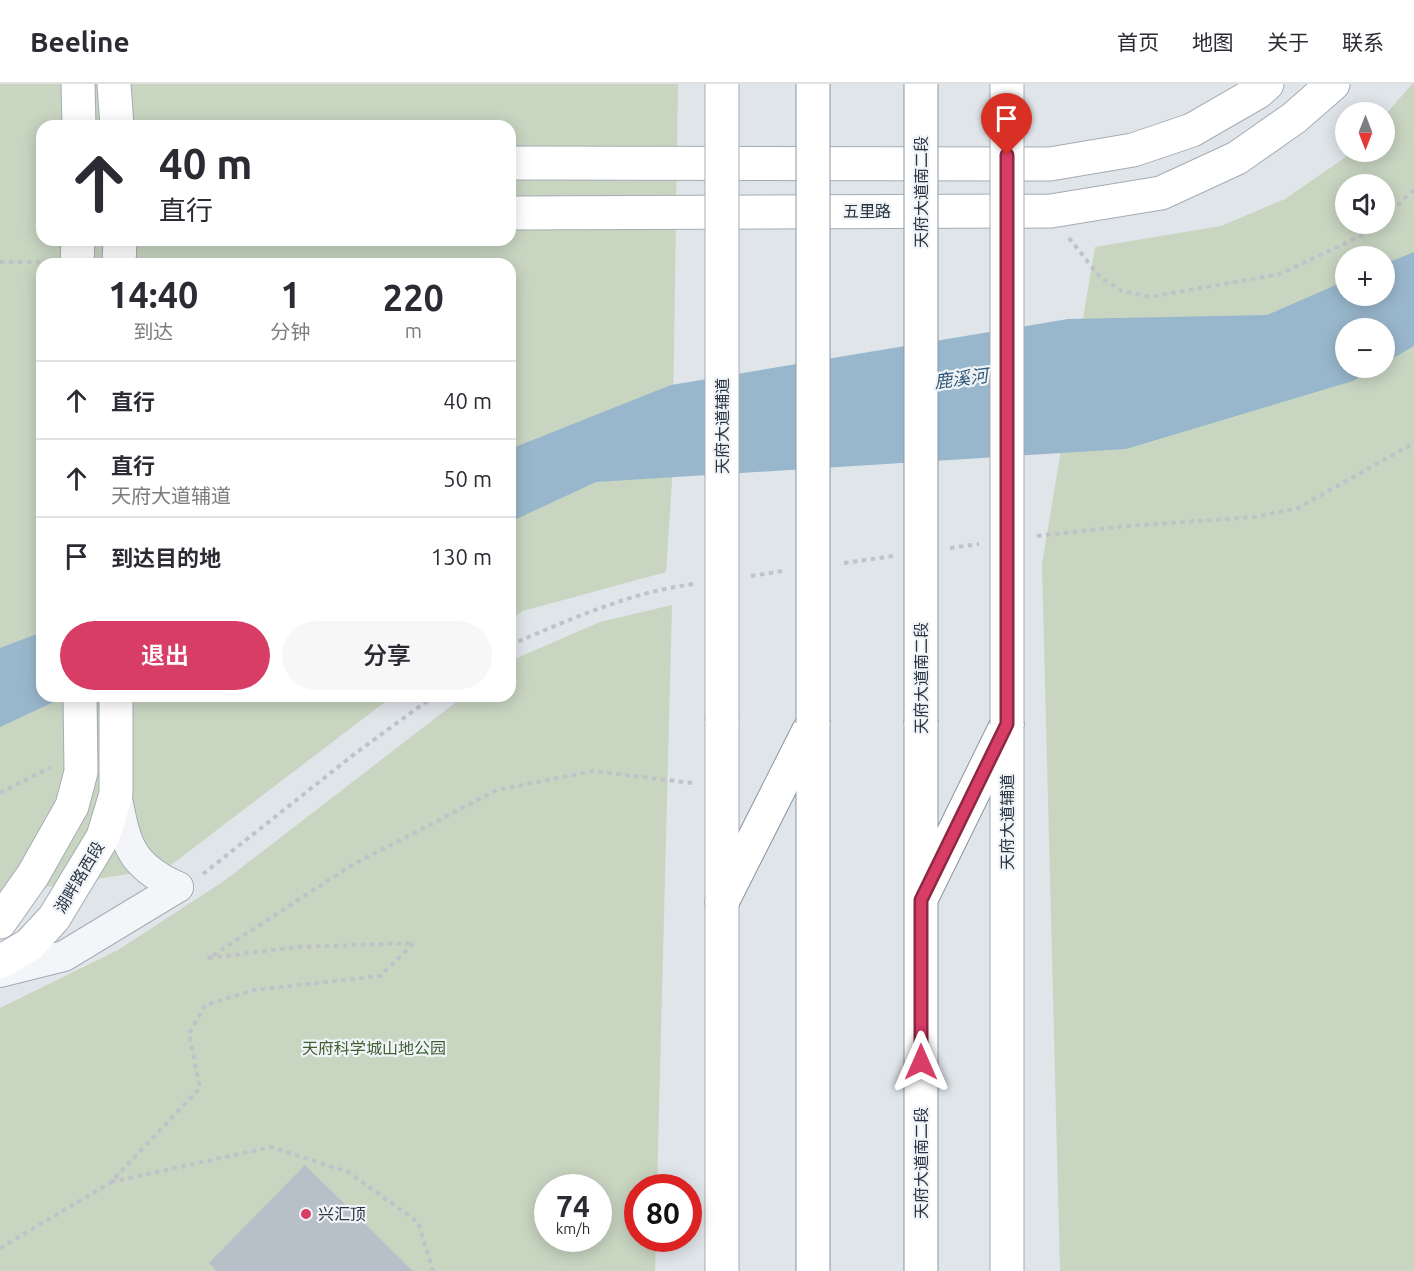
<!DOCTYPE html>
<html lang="zh">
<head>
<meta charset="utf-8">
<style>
  body { margin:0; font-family:Ubuntu,"Noto Sans SC",sans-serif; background:#f7f7f7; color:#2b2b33; height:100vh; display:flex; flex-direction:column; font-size:22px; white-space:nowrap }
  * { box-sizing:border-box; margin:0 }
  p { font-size:20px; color:#7c7c81 }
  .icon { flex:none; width:33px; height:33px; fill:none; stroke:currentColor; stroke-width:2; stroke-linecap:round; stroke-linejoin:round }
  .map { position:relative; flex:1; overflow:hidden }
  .side { position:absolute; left:36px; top:174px; width:480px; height:444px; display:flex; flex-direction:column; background:#fff; border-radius:18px; box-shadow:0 3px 15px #0003 }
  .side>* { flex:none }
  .guide { position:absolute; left:36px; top:36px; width:480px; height:126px; border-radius:18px; box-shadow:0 3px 15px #0003; background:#fff; color:#2b2b33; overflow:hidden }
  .needle { width:39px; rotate:180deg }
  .controls { position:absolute; left:1335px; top:18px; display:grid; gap:12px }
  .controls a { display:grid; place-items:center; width:60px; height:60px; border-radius:50%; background:#fff; box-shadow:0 3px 15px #0003; font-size:30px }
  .speed { position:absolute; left:534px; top:1090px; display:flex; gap:12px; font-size:30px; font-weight:700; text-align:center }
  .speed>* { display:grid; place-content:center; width:78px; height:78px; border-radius:50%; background:#fff; box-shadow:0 3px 15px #0003; line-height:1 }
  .speed small { font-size:15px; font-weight:400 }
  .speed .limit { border:9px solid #d22; background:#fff; color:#111 }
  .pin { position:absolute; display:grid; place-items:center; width:51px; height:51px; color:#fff; margin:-62px -26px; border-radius:50% 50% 50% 0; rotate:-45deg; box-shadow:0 0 6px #0007 }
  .pin .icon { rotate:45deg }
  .me { position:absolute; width:66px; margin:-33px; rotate:0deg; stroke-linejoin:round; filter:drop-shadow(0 0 4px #0008) }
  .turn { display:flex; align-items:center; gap:21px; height:126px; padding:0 24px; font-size:27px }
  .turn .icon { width:78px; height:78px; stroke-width:2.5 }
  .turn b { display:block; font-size:42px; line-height:51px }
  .eta { display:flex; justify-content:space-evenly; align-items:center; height:102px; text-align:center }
  .eta b { font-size:36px; font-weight:600; line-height:42px }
  .cta { display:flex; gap:12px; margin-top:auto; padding:12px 24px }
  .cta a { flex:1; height:69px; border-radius:36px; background:#d73d65; color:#fff; font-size:24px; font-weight:600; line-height:69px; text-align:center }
  .cta a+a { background:#f7f7f7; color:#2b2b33 }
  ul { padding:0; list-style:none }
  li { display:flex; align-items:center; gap:18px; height:78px; padding:0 24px; border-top:2px solid #e1e1e2 }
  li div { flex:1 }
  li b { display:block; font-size:22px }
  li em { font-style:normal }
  header { display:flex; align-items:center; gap:36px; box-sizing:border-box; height:84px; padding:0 30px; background:#fff; border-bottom:2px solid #e1e1e2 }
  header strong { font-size:28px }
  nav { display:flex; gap:33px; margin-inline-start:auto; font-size:21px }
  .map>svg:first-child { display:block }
</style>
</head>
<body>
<header>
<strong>Beeline</strong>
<nav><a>首页</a><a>地图</a><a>关于</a><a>联系</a></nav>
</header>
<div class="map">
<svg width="1414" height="1187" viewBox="0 0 1414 1187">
  <rect width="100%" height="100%" fill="#e0e5ea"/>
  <g fill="#c8d5c1" fill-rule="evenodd">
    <path d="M0 0H678L672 397 666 488 523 527 510 535V180H42V612H393L167 784 0 810ZM42 42H510V156H42Z"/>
    <path d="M1412 0H1414V1187H1060L1042 480 1095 163 1221 142 1285 115 1353 68H1384L1385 31ZM1346 100H1384V140H1346ZM1346 172H1384V212H1346ZM1346 244H1384V284H1346Z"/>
    <path d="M672 521 657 1104H638V1155H656L655 1187H0V924L118 866 224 797 464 612H510V577L600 538ZM548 1104H598V1155H548Z"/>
  </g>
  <g fill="#99b7cc">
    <path d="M1414 168V262L1385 279 1384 244H1346V284H1376L1353 297 1126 365 596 398 510 438V365L671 301 1068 235 1267 231 1345 197 1346 212H1384L1385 180Z"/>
    <path d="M42 548V612H67L0 643V564Z"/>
  </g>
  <path fill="#b7bfc8" d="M305 1081 413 1187H217L209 1179Z"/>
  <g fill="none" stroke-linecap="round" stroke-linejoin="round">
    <defs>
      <g id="street">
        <path d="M116 710C126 760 129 781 178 803"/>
        <path d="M0 888 64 872 178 803"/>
      </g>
      <g id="secondary">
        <path d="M78 0 79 42"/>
        <path d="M114 0 117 42"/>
        <path d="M510 79 1050 80 1133 66 1192 46 1258 8 1267 0"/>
        <path d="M510 129 1051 127 1161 109 1237 74 1294 34 1333 0"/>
        <path d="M77 180 78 156"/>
        <path d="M119 180 120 156"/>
        <path d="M0 838 33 791 72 722 81 688 80 612"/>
        <path d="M0 878 29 861 54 834 103 753 116 710V612"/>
        <path d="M722 1187V637"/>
        <path d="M1007 1187V640"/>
      </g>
      <g id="highway">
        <path d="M924 809 1007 640"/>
        <path d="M722 818 809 646"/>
        <path d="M813 1187V639"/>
        <path d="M921 1187V639"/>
      </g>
    </defs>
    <use href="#street" stroke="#a5acb5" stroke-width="32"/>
    <use href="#secondary" stroke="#a5acb5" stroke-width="35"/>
    <use href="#highway" stroke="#8794a2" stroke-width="35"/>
    <g stroke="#bec3c9" stroke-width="4" stroke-dasharray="4.5 4.5" stroke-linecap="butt">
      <path d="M1384 133 1414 106"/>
      <path d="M1069 154 1100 193 1122 207 1150 213 1280 190 1367 149 1377 140"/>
      <path d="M0 178H46"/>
      <path d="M1037 452 1126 442 1255 433 1298 424 1414 359"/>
      <path d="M950 464 979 460"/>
      <path d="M844 479 893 472"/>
      <path d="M751 492 783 487"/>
      <path d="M510 561C571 535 628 509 693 500"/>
      <path d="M0 709 51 683"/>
      <path d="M203 790 357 668 434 612"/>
      <path d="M111 1098 271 1063 348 1088 418 1138 433 1187"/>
      <path d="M0 1164 110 1099 200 1004 189 950 205 921 254 906 380 892 414 859 297 863 209 874 352 781 497 706 593 687 692 699"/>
    </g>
    <use href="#street" stroke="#f3f5f8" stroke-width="30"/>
    <use href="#secondary" stroke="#fff" stroke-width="33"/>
    <use href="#highway" stroke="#fff" stroke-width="33"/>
    <defs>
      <g id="secondary-bridge">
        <path d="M722 0V637"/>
        <path d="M1007 0V640"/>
      </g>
      <g id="highway-bridge">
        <path d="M813 0V639"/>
        <path d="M921 0V639"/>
      </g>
    </defs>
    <use href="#secondary-bridge" stroke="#a5acb5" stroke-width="35" stroke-linecap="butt"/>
    <use href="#highway-bridge" stroke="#8794a2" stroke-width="35" stroke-linecap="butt"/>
    <use href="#secondary-bridge" stroke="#fff" stroke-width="33"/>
    <use href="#highway-bridge" stroke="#fff" stroke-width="33"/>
  </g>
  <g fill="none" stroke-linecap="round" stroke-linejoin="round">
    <defs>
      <path id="route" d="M921 978V816L1007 640V71"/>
    </defs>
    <use href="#route" stroke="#8c2842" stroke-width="15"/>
    <use href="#route" stroke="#d73d65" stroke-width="10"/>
  </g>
  <circle fill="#d73d65" stroke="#f0f4f7" stroke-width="2" cx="306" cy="1130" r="6"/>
  <g text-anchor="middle" stroke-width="4.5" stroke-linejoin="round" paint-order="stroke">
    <g font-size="16" fill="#283443" stroke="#f0f4f7">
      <text transform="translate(921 108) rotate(-90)" y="6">天府大道南二段</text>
      <text x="867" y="133">五里路</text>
      <text transform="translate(722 342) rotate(-90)" y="6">天府大道辅道</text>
      <text transform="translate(921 594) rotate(-90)" y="6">天府大道南二段</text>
      <text transform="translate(1007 738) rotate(-90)" y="6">天府大道辅道</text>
      <text transform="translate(79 793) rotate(-59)" y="6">湖畔路西段</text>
      <text transform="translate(921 1079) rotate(-90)" y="6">天府大道南二段</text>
    </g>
    <g font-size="16" fill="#415f34" stroke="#f0f4f7">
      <text x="374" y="970">天府科学城山地公园</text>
    </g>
    <g font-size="16" fill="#283443" stroke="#f0f4f7" text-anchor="start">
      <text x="318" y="1136">兴汇顶</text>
    </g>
    <g font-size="18" font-style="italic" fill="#2f5879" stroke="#f0f4f7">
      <text transform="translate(961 295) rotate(-7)" y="6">鹿溪河</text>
    </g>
  </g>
</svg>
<div class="controls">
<a><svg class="needle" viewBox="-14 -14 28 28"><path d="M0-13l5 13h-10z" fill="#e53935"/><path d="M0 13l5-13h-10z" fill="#7c7c81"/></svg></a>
<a><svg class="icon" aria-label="sound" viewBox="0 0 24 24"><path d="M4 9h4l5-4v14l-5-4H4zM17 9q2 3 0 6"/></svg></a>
<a>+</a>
<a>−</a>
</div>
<div class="speed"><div>74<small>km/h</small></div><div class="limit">80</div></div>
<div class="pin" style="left:1007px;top:71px;background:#d93025"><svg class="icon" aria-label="arrive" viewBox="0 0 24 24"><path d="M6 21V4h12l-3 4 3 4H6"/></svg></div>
<svg class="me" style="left:921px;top:978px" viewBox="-20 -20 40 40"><path d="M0-17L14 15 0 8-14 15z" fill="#d73d65" stroke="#fff" stroke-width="4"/></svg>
<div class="guide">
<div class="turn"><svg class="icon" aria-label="ahead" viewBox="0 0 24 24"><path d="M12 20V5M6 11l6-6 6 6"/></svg><div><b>40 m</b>直行</div></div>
</div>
<section class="side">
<div class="eta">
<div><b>14:40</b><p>到达</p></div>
<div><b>1</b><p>分钟</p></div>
<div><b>220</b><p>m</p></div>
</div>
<ul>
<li><svg class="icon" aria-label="ahead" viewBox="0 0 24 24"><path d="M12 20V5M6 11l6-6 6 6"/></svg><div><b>直行</b></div><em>40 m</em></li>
<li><svg class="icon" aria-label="ahead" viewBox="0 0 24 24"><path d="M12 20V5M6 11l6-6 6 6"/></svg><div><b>直行</b><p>天府大道辅道</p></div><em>50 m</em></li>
<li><svg class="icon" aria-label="arrive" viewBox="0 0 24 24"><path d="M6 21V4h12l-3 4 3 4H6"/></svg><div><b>到达目的地</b></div><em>130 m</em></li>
</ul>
<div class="cta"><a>退出</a><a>分享</a></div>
</section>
</div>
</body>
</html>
